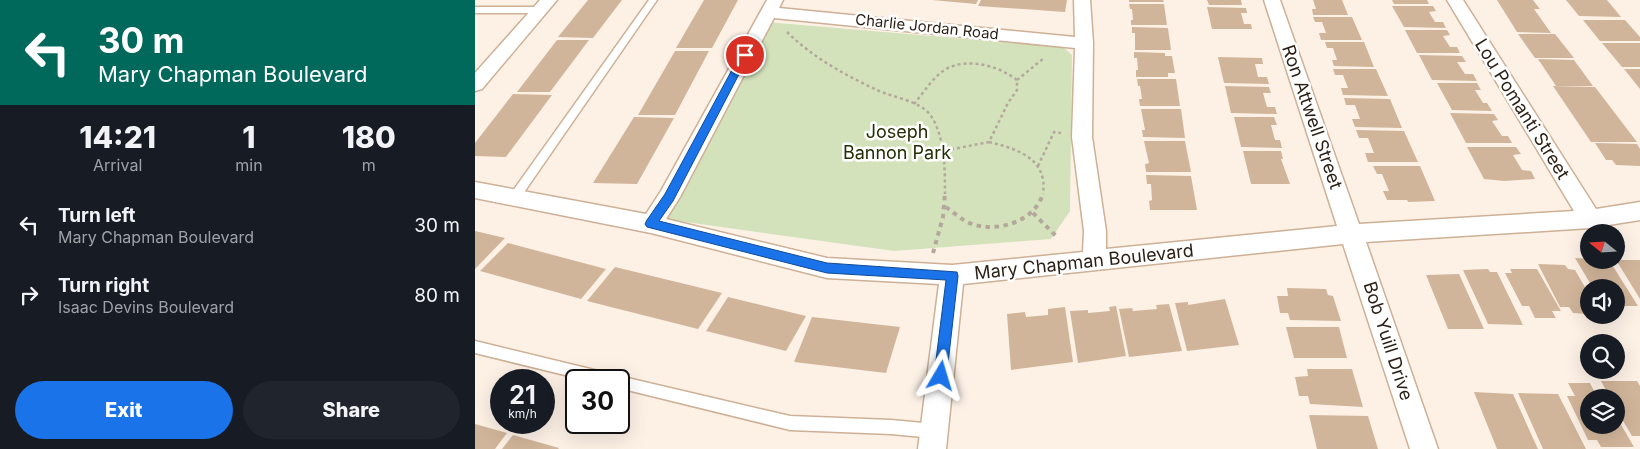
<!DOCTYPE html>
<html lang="en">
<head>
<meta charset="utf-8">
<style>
  body { margin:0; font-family:Inter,sans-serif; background:#20242c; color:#f1f3f6; height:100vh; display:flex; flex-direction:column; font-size:19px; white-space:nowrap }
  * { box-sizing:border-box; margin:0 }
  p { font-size:16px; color:#9ea1a6 }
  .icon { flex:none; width:28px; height:28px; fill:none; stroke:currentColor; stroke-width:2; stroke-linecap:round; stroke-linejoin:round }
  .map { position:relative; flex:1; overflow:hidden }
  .panel { display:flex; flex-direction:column; background:#171b24; width:475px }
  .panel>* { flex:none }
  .top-card { background:#00695c; color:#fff; overflow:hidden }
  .needle { width:32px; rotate:288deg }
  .buttons { position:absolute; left:1105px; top:224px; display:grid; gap:10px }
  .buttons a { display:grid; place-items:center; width:45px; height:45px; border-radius:50%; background:#171b24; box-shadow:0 5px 20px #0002; font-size:25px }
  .speed { position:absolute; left:15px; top:369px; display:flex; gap:10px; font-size:25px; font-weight:700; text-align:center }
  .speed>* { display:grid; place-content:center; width:65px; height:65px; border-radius:50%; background:#171b24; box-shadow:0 5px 20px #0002; line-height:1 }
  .speed small { font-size:12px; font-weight:400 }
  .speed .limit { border:2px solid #111; border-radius:8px; background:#fff; color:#111 }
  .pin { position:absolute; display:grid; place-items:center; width:42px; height:42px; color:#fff; margin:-21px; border:2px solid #fff; border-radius:50%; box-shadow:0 1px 5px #0007 }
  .me { position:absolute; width:55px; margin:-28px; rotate:7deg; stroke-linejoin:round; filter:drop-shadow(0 0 4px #0008) }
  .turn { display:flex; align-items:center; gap:18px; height:105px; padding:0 15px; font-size:22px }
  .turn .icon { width:65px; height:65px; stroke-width:2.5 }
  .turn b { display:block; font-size:35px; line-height:42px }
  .eta { display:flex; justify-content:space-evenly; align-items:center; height:85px; text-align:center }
  .eta b { font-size:30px; font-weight:800; line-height:35px }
  .button { display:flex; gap:10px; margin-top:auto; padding:10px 15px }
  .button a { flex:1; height:58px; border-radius:30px; background:#1a73e8; color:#fff; font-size:20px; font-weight:800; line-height:58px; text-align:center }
  .button a+a { background:#20242c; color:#f1f3f6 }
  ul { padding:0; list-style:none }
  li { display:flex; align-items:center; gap:15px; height:70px; padding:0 15px }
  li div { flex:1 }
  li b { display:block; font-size:19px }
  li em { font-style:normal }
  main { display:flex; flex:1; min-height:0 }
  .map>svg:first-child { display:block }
</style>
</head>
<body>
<main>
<section class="panel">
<div class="top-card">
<div class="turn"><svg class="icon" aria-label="left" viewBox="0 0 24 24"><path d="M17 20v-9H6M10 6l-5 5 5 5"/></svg><div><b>30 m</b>Mary Chapman Boulevard</div></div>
</div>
<div class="eta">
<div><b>14:21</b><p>Arrival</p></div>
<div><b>1</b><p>min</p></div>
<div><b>180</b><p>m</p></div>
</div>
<ul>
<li><svg class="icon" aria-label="left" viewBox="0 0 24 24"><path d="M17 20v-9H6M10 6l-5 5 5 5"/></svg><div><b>Turn left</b><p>Mary Chapman Boulevard</p></div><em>30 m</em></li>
<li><svg class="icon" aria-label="right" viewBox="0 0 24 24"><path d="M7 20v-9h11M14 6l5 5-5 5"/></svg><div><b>Turn right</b><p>Isaac Devins Boulevard</p></div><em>80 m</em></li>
</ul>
<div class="button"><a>Exit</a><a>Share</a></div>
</section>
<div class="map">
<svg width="1165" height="449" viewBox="0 0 1165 449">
  <rect width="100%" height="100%" fill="#fdf1e6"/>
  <path fill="#d3e2bb" d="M291 22 588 47 597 55 595 211 576 239 419 251 189 219Z"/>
  <g fill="#d1b59a">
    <path d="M113 0H147L118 38 83 37Z"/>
    <path d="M229 0H263L237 48H201Z"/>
    <path d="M457 0H503L501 4Z"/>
    <path d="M506 0H592L590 12 503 6Z"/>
    <path d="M654 0H688L689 2H654Z"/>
    <path d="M732 0H766L767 5H734Z"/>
    <path d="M838 0H867L873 15H838L837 9H841Z"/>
    <path d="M917 0H952L954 4H919Z"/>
    <path d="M1022 0H1058L1065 9H1059L1076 33 1042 32Z"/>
    <path d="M1091 0H1132L1146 17 1104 16Z"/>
    <path d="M654 4H689L692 25H656V20H658L657 9H655Z"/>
    <path d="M917 6H958L961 11 954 12 960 22H968L971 28 929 27Z"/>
    <path d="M732 7 771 8 772 13H766L769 24H776L777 29H737Z"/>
    <path d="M838 17H877L887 40H846L844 33H851L847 22H840Z"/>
    <path d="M1108 20H1150L1165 37V41H1125Z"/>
    <path d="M657 27 693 28 696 50H660V33H657Z"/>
    <path d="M930 30H972L975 35 968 36 975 47H982L985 53H942Z"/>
    <path d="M1043 34H1080L1099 58H1060Z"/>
    <path d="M82 40H114L75 92H42Z"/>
    <path d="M850 42H889L899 67 859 66 857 60H862L858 48H852Z"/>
    <path d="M1127 43H1165V67H1147Z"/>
    <path d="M200 51H234L200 115H163Z"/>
    <path d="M659 52 690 53V56H697L700 73H693V77H661V70H663L662 58H659Z"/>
    <path d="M944 55 987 56 991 62H982L990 74H998L1002 81 957 80Z"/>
    <path d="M743 57 787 58 788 64H780L783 77H792L794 84 749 83Z"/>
    <path d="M1063 59 1099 60 1118 86H1081Z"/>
    <path d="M858 69H901L913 96 868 95 866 88H873L868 75H860Z"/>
    <path d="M1149 69H1165V89Z"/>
    <path d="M662 79H701L705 106H665L664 99H667L665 86H663Z"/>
    <path d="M962 83H1002L1006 90H1000L1008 103H1012L1017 111 977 110Z"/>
    <path d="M750 86 794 87 796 93H788L792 107H800L802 114 756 113Z"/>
    <path d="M1078 86 1120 87 1162 142H1116Z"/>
    <path d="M38 94 77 95 31 157 0 156V143Z"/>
    <path d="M869 98 915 99 927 128 880 127 877 119H885L880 105H871Z"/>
    <path d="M666 109H706L710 138 668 137 667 130H670Z"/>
    <path d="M975 113 1019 114 1023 120 1017 121 1027 136H1033L1037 143H991Z"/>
    <path d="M159 117 199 118 162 184 118 183Z"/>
    <path d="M759 117H799L802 125H796L800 140H805L807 148 766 147Z"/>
    <path d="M881 130 929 131 943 162H893L890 153H899L893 138H884Z"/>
    <path d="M669 141H710L716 172H671L670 164 674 163Z"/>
    <path d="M1120 143 1162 144 1165 149V166L1141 165 1137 160H1131Z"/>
    <path d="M992 147H1041L1046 154 1038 155 1047 170 1056 171 1060 179 1029 181 1009 179Z"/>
    <path d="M768 151H806L808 159H806L815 184H776Z"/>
    <path d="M898 166H945L960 201 933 202 932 200H912L908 191H914L907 174H902Z"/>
    <path d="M671 175 716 176 722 210H675L674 201 677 200 676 184H672Z"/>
    <path d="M0 231 30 238 0 269Z"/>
    <path d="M33 243 131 269 106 299 5 271Z"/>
    <path d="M1100 258 1134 260 1163 306H1141V288H1118Z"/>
    <path d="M1141 260H1165V299Z"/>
    <path d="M1063 264 1090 265 1093 269 1100 270 1114 294V303H1112L1114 314 1098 313 1094 307H1085Z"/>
    <path d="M140 267 247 293 223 329 112 301Z"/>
    <path d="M1013 269 1015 272H1022L1048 325 1013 324 988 270Z"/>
    <path d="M1035 269H1062L1086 311H1077L1081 318H1060L1054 306H1047L1030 273H1037Z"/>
    <path d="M984 274 1009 329H973L951 275Z"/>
    <path d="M812 288 851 289 853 295 858 296 866 321 815 320 813 313H805L802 296H813Z"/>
    <path d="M253 297 331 316 311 351 231 331Z"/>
    <path d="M750 299 764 345 712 351 700 303 713 302V305Z"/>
    <path d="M694 304 707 351 654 357 644 309 657 308 658 311 682 309 681 305Z"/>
    <path d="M641 306 651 356 603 363 595 311 613 310V313L635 311 634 307Z"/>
    <path d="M590 307 598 362 536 370 532 314 550 312 551 317 573 315V309Z"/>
    <path d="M337 317 425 327 411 373 319 362Z"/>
    <path d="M811 327H864L872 358H819Z"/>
    <path d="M832 369H877L888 407 835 404 833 396H824L820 377 833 376Z"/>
    <path d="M1126 381H1162L1165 386V436H1157L1141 409V398H1135Z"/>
    <path d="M1093 383H1115L1119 391H1128L1131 398H1114V425H1141V416L1159 447H1126L1122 440H1113L1092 396H1100Z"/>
    <path d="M999 392 1038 394 1063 449H1022Z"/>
    <path d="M1043 393 1083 394 1111 449H1068Z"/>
    <path d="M834 415 893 416 903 449H842Z"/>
    <path d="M0 424 32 433 20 449H0Z"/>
    <path d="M38 435 84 448 83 449H27Z"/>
  </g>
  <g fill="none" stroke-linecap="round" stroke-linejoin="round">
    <defs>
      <g id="lane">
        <path d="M174 0H182L43 201H35L34 198 35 195Z"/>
        <path d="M0 7H66L70 10 66 13H0Z"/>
        <path d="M0 341 136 374 141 377 144 376 315 416 416 420 459 424 464 426 466 431 464 436 459 438 416 434 315 430 144 388V380H110L0 353Z"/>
      </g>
      <g id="street">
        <path d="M65 0H82L7 89 0 91V73Z"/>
        <path d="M292 0H308L304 8 600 37 599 0H615L618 43 617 137 631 231V249L862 226 789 0H805L884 224 1099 211 972 0H988L1121 209 1165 202V220L1115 228 891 242 963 449H935L868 244 488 284 471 449H443L464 284 352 278 176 233 0 198V182L171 214 186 191ZM299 18 600 48 597 137 609 231 608 252 477 265 352 258 191 219 205 197Z"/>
      </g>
    </defs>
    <use href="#lane" stroke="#cdb095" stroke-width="3"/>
    <use href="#street" stroke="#cdb095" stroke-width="3"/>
    <g stroke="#b4a89d" stroke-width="2.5" stroke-dasharray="3 3" stroke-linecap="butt">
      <path d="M312 32C337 57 370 75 402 90 418 98 445 100 456 116 470 137 470 170 470 194"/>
      <path d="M542 80 569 58"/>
      <path d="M439 104C449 92 458 77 471 69 493 57 524 66 542 80V90L533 103 514 142 468 151"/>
      <path d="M514 142C542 149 573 158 568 194"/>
      <path d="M563 166 579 132 586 133"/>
    </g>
    <g stroke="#b4a89d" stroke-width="4" stroke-dasharray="4.5 4.5" stroke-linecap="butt">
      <path d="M471 207C479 213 488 221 497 224 523 233 561 221 568 193"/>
      <path d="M558 213 582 237"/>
      <path d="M458 253 468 217 470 193"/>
    </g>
    <use href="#lane" fill="#fff" fill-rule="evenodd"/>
    <use href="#street" fill="#fff" fill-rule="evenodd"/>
  </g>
  <path fill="#1a73e8" stroke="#114b97" d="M270 52 274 55 198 201 184 221 352 263 482 272 483 276 471 381 466 383 461 381 459 376 471 280 352 273 172 227 170 224 172 220 190 194 265 55Z"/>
  <g text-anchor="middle" stroke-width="5" stroke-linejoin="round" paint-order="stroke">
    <g font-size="15" fill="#2a1f15" stroke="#fff">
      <text transform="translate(452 27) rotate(6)" y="5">Charlie Jordan Road</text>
    </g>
    <g font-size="18" fill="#2a1f15" stroke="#fff">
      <text transform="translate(1047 109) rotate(58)" y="6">Lou Pomanti Street</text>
      <text transform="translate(837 117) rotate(71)" y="6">Ron Attwell Street</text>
      <text transform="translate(609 262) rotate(-6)" y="6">Mary Chapman Boulevard</text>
      <text transform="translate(913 341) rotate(72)" y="6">Bob Yuill Drive</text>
    </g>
    <g font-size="18" fill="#212e04" stroke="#fff">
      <text x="422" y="138">Joseph<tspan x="422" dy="21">Bannon Park</tspan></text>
    </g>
  </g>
</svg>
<div class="buttons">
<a><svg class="needle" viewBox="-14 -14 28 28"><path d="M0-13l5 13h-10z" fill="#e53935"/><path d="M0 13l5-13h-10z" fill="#9ea1a6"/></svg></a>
<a><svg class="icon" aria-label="sound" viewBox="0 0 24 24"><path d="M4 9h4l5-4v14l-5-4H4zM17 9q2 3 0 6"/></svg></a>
<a><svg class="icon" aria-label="search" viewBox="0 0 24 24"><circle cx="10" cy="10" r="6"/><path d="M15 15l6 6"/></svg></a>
<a><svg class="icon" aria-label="layers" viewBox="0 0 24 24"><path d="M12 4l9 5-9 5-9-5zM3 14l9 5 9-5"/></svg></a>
</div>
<div class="speed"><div>21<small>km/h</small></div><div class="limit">30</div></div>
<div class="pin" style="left:270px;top:55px;background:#d93025"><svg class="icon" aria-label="arrive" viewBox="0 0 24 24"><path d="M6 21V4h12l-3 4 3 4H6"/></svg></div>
<svg class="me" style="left:466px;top:376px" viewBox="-20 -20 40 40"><path d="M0-17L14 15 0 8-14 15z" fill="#1a73e8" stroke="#fff" stroke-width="4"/></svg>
</div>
</main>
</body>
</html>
